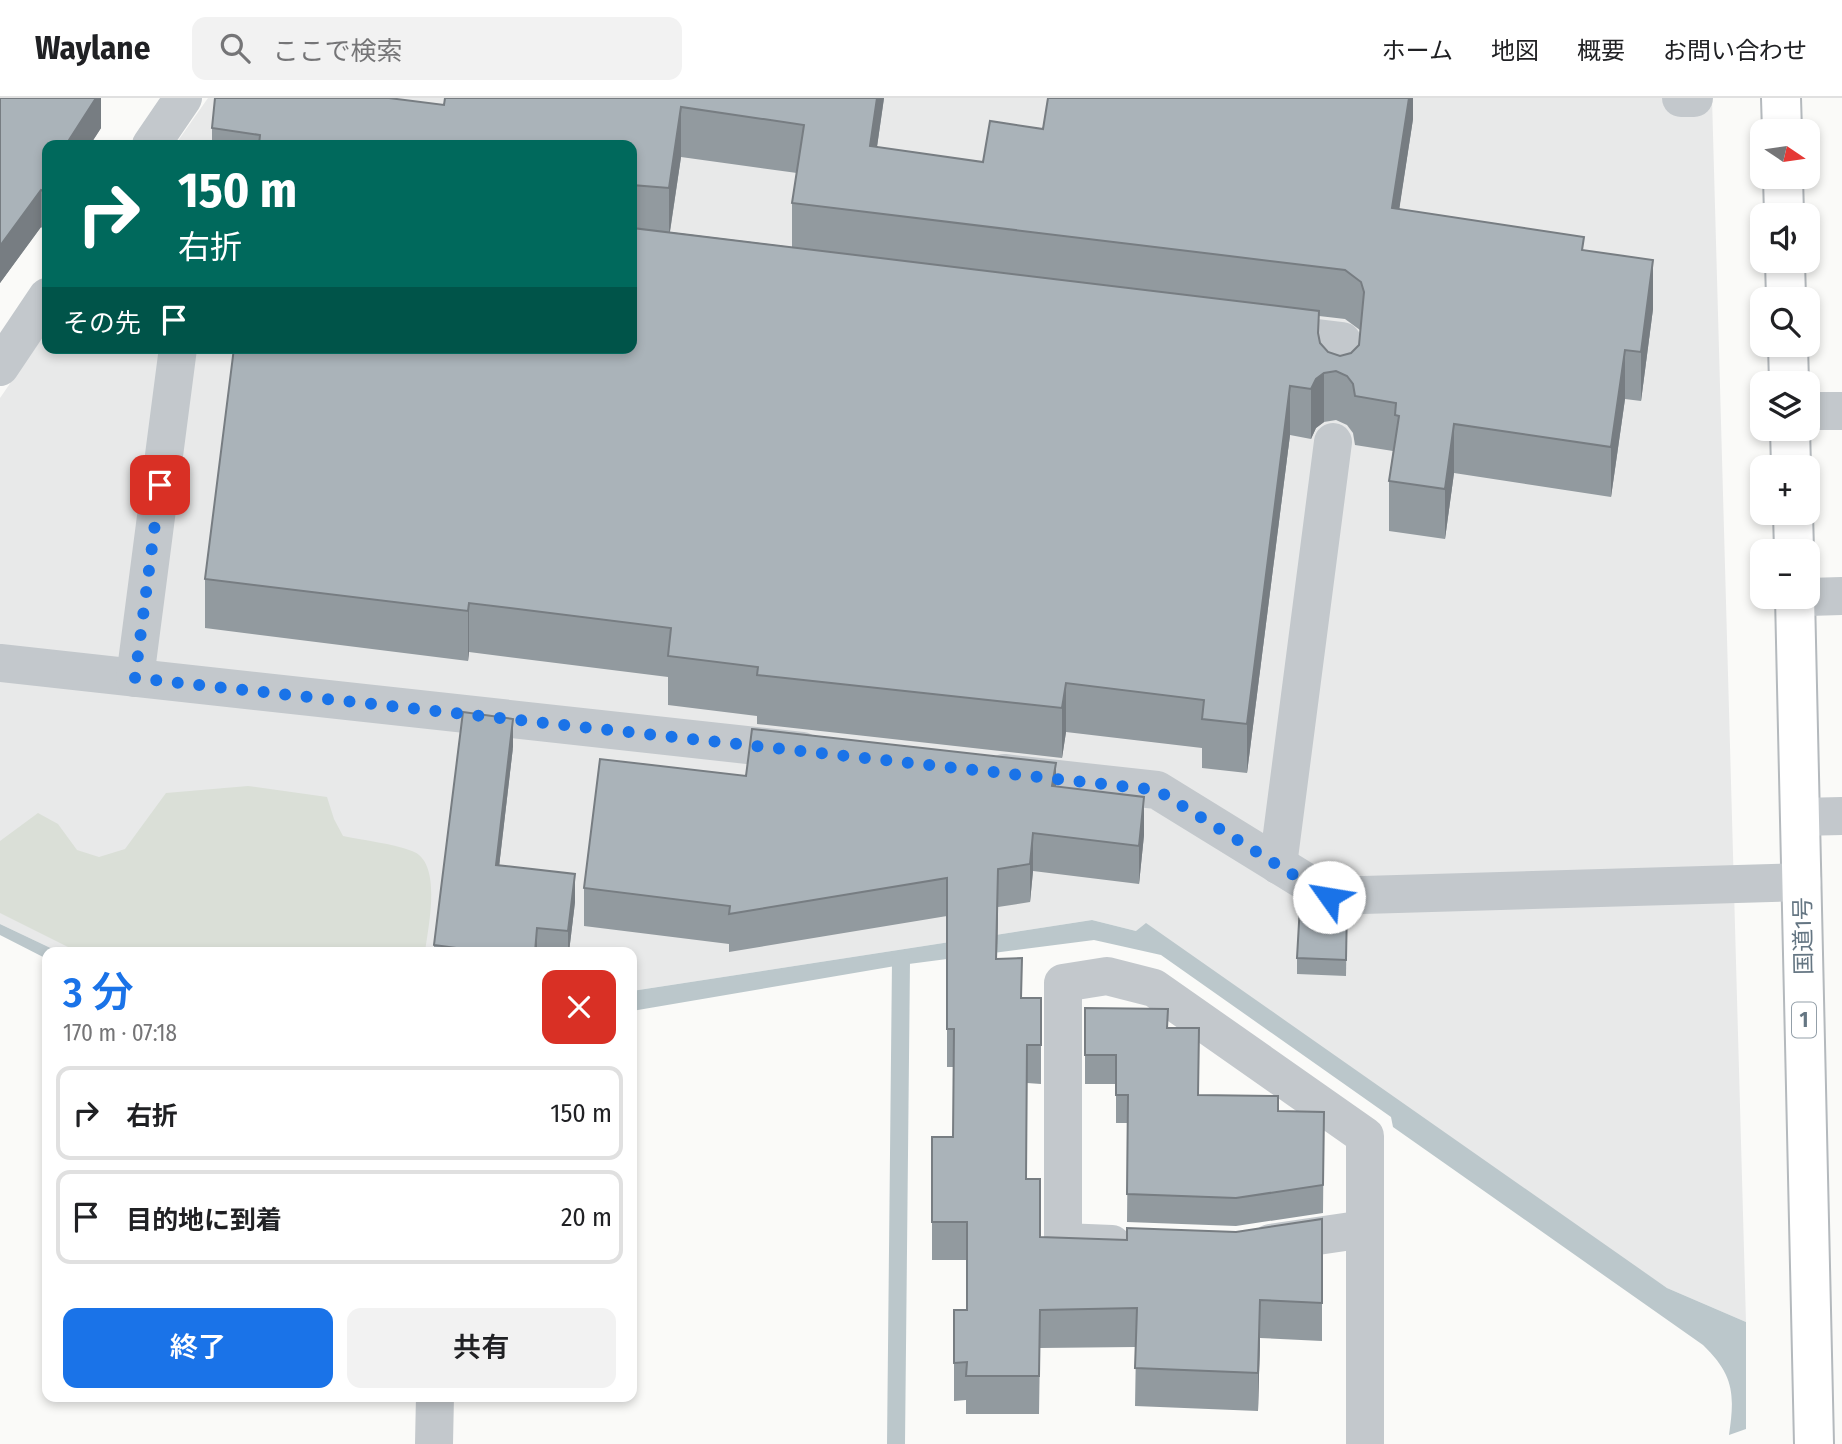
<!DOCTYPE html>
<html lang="ja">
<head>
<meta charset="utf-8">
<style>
  body { margin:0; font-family:"Fira Sans Condensed","Noto Sans JP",sans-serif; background:#f2f2f2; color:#202124; height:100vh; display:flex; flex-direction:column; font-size:26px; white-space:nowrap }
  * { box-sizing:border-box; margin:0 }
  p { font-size:23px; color:#757577 }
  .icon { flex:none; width:38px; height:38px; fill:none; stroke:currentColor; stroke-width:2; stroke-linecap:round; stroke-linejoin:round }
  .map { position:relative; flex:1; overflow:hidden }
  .sheet { position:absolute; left:42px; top:849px; width:595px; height:455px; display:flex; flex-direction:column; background:#fff; border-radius:14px; box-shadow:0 4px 10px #0003 }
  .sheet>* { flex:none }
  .banner { position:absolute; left:42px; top:42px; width:595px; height:214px; border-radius:14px; box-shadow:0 4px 10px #0003; background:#00695c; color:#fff; overflow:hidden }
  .needle { width:46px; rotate:103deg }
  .fabs { position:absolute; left:1750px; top:21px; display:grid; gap:14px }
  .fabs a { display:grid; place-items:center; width:70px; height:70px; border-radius:14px; background:#fff; box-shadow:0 4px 10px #0003; font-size:35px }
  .pin { position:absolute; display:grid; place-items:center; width:60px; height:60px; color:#fff; margin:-30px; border-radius:14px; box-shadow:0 4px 10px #0006 }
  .me { position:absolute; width:77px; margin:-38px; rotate:302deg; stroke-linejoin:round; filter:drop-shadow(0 0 5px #0008) }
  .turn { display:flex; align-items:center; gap:24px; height:147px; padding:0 21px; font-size:32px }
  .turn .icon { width:91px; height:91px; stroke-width:2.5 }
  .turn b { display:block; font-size:49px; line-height:60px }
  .then { display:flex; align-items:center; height:66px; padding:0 21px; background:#0003; gap:14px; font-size:26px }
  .round { display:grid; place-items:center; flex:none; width:74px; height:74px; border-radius:14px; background:#f2f2f2 }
  .headline { display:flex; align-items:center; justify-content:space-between; height:119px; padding:0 21px }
  h1 { font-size:42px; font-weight:600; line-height:52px; color:#1a73e8 }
  .cta { display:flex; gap:14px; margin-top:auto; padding:14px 21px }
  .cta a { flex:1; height:80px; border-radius:14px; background:#1a73e8; color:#fff; font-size:28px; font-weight:600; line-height:80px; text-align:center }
  .cta a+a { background:#f2f2f2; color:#202124 }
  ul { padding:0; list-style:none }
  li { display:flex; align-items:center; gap:21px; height:94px; margin:0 14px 10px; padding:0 7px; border:4px solid #e0e0e0; border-radius:14px }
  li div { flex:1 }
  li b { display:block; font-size:26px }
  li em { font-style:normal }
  header { display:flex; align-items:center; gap:42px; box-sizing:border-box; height:98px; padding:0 35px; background:#fff; border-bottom:2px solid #e0e0e0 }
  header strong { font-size:33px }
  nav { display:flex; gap:38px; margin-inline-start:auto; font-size:24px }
  .search { width:490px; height:63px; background:#f2f2f2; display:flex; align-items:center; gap:18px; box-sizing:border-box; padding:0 24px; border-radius:14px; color:#757577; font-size:26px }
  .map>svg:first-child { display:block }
</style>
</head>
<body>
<header>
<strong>Waylane</strong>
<div class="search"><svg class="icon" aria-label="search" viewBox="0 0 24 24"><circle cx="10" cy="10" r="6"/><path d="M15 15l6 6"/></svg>ここで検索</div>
<nav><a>ホーム</a><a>地図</a><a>概要</a><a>お問い合わせ</a></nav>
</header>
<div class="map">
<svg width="1842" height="1346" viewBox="0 0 1842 1346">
  <rect width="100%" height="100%" fill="#fafaf8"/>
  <path fill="#e8e9e9" d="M208 0H1712L1746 1224 1667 1190 1136 833 1092 822 632 893V854H59L0 826V300L47 232V250H632V47H175Z"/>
  <path fill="#dadfd7" d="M248 688 327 699 334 721 343 738C366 743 391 745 412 753 443 764 428 829 425 854H78L0 815V743L38 715 58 726 77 752 99 759 125 751 166 695Z"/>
  <g fill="#bbc7cb">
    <path d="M1092 822 1136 833 1146 825 1667 1190 1746 1224V1331L1729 1337C1735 1296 1734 1277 1703 1247L1393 1029 1391 1019 1161 857 1094 842 901 867 632 913V893Z"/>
    <path d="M0 826 59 854H47V861L0 837Z"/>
  </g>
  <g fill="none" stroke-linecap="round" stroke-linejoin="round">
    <path stroke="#bbc7cb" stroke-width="18" d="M896 1346 901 863"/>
    <defs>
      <g id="highway">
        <path d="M1781 0 1782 33"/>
        <path d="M1783 79 1784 117"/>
        <path d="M1785 163 1786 201"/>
        <path d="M1788 247 1789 285"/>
        <path d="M1790 331 1791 369"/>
        <path d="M1793 415 1794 453"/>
        <path d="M1795 499 1814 1346"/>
      </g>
    </defs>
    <use href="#highway" stroke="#b4b9bd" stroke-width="42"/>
    <g stroke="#c3c8cc" stroke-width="38">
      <path d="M1681 0H1694"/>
      <path d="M151 47 183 0"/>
      <path d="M1267 234 1342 243 1340 285"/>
      <path d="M0 269 47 199"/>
      <path d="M1808 313H1842"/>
      <path d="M1808 499 1842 498"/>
      <path d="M0 565 802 653"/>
      <path d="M135 580 178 250"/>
      <path d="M1004 675 1157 692 1329 798 1802 784"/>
      <path d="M1800 719 1842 718"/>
      <path d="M1278 767 1333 344"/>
      <path d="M1270 1145 1365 1131"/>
      <path d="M1112 1146 1063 1144V885L1107 878 1154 890 1365 1038V1346"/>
      <path d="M434 1346 435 1298"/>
    </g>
    <use href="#highway" stroke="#fff" stroke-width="38"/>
  </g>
  <g fill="#929a9f" fill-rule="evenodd">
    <path d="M0 0H101V30L90 47H47V125L43 131 41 129 0 185Z"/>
    <path d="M445 0H884L877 49 983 64 1043 31 1413 0V21L1399 111 1584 152 1653 211 1641 303 1625 301 1611 399 1454 375 1445 441 1389 433V383L1393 353 1355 347 1353 335 1347 327 1336 322 1324 324 1316 330 1311 341 1290 337 1247 675 1202 670V650L1066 634 1062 660 757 626V618L668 607V579L469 554 468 563 205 530V481L632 250V47H212V30L444 7ZM681 59 797 75 792 105V149L670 134ZM1319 218 1345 221 1360 232 1359 247 1351 255 1340 258 1328 254 1320 245 1319 240Z"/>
    <path d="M513 649 499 768 575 804 569 854H434V847Z"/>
    <path d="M746 678 1144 737 1139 786 1033 773 1030 804 998 809 997 861 1022 900H1041V986L1027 985 1026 1081 1040 1139 1127 1142 1236 1134 1322 1121V1243L1260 1240 1258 1313 1135 1308 1136 1249 1040 1250 1039 1316H966V1302L954 1303V1212H967V1162H932V1039H953V969H947V818L729 854V846L584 828V790Z"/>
    <path d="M1347 809 1346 878 1297 876V860Z"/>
    <path d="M1085 910 1168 930 1198 997 1278 1013 1324 1014 1323 1115 1236 1128 1127 1124 1128 1025H1116V986H1085Z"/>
  </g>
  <g fill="#777d82">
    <path d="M96 0H101V30L90 47H69V42Z"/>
    <path d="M877 0H884L870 97V48Z"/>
    <path d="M1409 0H1413V21L1392 159V110Z"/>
    <path d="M681 9V59L669 139V90Z"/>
    <path d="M47 88V125L43 131V93Z"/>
    <path d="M41 92V129L0 185V148Z"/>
    <path d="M1653 162V211L1641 303V254Z"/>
    <path d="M1319 213V262L1324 275V324L1316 330 1311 341V291L1316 281Z"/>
    <path d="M1625 252V301L1611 399V349Z"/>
    <path d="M1290 288V337L1247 675V626Z"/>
    <path d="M1454 326V375L1445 441V391Z"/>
    <path d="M469 505V554L468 563V513Z"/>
    <path d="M1066 585V634L1062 660V610Z"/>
    <path d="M513 621V649L496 795V767Z"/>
    <path d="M1056 665V703L1052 688Z"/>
    <path d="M1144 699V737L1139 786V748Z"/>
    <path d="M1033 735V773L1030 804V766Z"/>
    <path d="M998 771V809L996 899V861Z"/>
    <path d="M575 776V804L569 854H568V833Z"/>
    <path d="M537 830V854H535Z"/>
    <path d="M1260 1202V1240L1258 1313V1275Z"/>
  </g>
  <g fill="#aab3b9" stroke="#777d82" stroke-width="2">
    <path d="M0 0H96L69 42 74 46V47H47V88L43 93 41 92 0 148Z"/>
    <path d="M215 0H389L444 7 445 0H877L870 48 983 64 990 23 1043 31 1048 0H1409L1392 110 1584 139 1582 152 1653 162 1641 254 1625 252 1611 349 1454 326 1445 391 1389 383 1399 318 1395 317 1396 305 1355 298 1353 286 1347 278 1336 273 1324 275 1316 281 1311 291 1290 288 1247 626 1202 621 1204 602 1066 585 1062 610 757 577 758 569 668 558 671 530 469 505 468 513 205 481 234 250H632V130L1319 213 1318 235 1320 245 1328 254 1340 258 1351 255 1359 247 1364 194 1361 184 1345 172 792 105 804 27 681 9 669 90 632 87V47H259L260 37 212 30Z"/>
    <path d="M463 614 513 621 496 767 575 776 568 833 537 830 535 854H486L434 847Z"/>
    <path d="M752 631 1056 665 1052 688 1144 699 1139 748 1033 735 1030 766 998 771 996 861 1022 860 1021 900H1041V947H1027L1026 1081H1040V1139L1127 1142V1130L1236 1134 1322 1121V1205L1260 1202 1258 1275 1135 1270 1137 1210 1040 1212 1039 1278H966L967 1264 954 1265V1212H967V1124H932V1039H953L954 931H947V780L729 816 730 808 584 790 600 661 746 678Z"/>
    <path d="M1300 807 1347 809 1346 862 1297 860Z"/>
    <path d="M1085 910 1168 911 1167 930H1199L1198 997 1278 998V1013L1324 1014 1323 1087 1236 1100 1127 1096 1128 997H1116V957H1085Z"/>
  </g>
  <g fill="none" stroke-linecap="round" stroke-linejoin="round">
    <path stroke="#1a73e8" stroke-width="12" stroke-dasharray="0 21.6" d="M160 387 135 580 1157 692 1329 799"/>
  </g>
  <g text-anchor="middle" stroke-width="7" stroke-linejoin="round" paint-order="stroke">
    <rect fill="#fff" stroke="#939fa8" stroke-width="2" x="1792" y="904.5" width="24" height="35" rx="5"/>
    <g font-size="21" font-weight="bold" fill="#657683">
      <text x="1804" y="929">1</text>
    </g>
    <g font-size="23" fill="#657683" stroke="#fff">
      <text transform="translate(1803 838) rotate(-91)" y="8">国道1号</text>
    </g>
  </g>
</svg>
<div class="fabs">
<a><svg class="needle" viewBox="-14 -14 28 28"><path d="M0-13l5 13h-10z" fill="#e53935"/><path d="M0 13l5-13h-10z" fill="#757577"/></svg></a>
<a><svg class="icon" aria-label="sound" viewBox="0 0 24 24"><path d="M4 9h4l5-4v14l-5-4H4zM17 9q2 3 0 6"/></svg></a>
<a><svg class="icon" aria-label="search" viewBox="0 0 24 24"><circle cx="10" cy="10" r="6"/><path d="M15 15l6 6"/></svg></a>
<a><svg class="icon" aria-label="layers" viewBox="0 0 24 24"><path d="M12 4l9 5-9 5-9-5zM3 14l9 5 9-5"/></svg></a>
<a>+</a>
<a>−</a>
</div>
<div class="pin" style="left:160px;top:387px;background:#d93025"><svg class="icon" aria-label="arrive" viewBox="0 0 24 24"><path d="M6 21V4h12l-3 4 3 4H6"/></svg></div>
<svg class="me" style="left:1329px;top:799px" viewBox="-20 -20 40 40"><circle r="19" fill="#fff"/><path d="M0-13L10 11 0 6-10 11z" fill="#1a73e8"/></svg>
<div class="banner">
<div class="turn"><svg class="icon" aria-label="right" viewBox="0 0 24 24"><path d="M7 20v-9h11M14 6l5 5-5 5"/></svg><div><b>150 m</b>右折</div></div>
<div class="then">その先<svg class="icon" aria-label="arrive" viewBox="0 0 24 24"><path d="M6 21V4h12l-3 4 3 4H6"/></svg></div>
</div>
<section class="sheet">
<div class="headline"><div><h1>3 分</h1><p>170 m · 07:18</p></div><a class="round" style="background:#d93025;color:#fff"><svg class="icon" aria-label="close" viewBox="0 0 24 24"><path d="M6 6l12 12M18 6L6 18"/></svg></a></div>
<ul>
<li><svg class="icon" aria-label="right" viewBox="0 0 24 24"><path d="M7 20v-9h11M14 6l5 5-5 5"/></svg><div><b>右折</b></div><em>150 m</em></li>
<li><svg class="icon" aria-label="arrive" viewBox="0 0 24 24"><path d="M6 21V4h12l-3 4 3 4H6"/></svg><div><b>目的地に到着</b></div><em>20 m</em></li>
</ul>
<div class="cta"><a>終了</a><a>共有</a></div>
</section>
</div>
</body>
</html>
